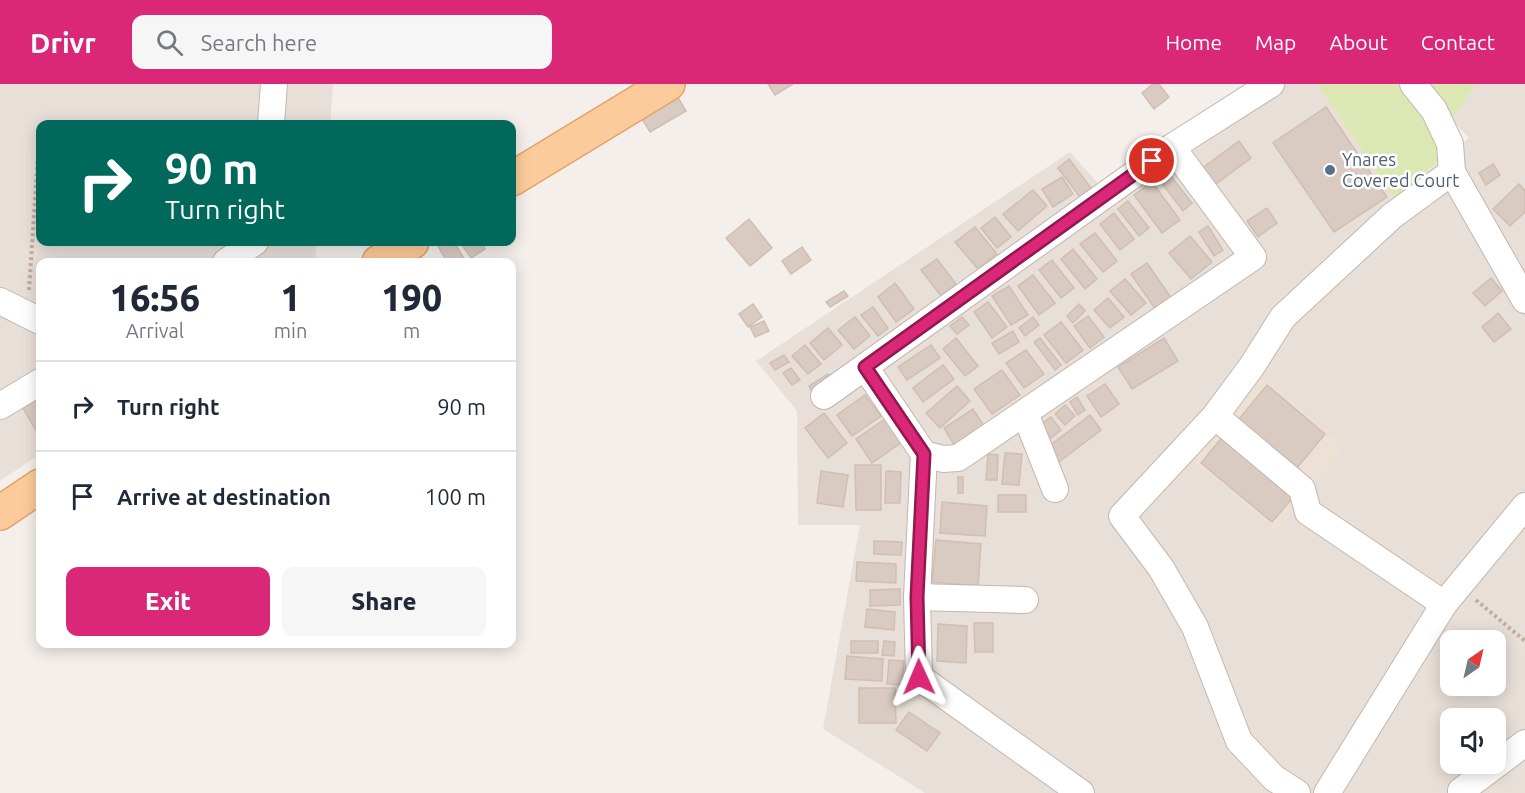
<!DOCTYPE html>
<html lang="en">
<head>
<meta charset="utf-8">
<style>
  body { margin:0; font-family:Ubuntu,sans-serif; background:#f6f6f7; color:#1f2937; height:100vh; display:flex; flex-direction:column; font-size:22px; white-space:nowrap }
  * { box-sizing:border-box; margin:0 }
  p { font-size:20px; color:#747a83 }
  .icon { flex:none; width:33px; height:33px; fill:none; stroke:currentColor; stroke-width:2; stroke-linecap:round; stroke-linejoin:round }
  .map { position:relative; flex:1; overflow:hidden }
  .details { position:absolute; left:36px; top:174px; width:480px; height:390px; display:flex; flex-direction:column; background:#fff; border-radius:12px; box-shadow:0 3px 15px #0003 }
  .details>* { flex:none }
  .banner { position:absolute; left:36px; top:36px; width:480px; height:126px; border-radius:12px; box-shadow:0 3px 15px #0003; background:#00695c; color:#fff; overflow:hidden }
  .needle { width:39px; rotate:34deg }
  .fabs { position:absolute; left:1440px; top:546px; display:grid; gap:12px }
  .fabs a { display:grid; place-items:center; width:66px; height:66px; border-radius:12px; background:#fff; box-shadow:0 3px 15px #0003; font-size:30px }
  .pin { position:absolute; display:grid; place-items:center; width:51px; height:51px; color:#fff; margin:-26px; border:3px solid #fff; border-radius:50%; box-shadow:0 2px 6px #0007 }
  .me { position:absolute; width:66px; margin:-33px; rotate:359deg; stroke-linejoin:round; filter:drop-shadow(0 0 4px #0008) }
  .turn { display:flex; align-items:center; gap:21px; height:126px; padding:0 30px; font-size:27px }
  .turn .icon { width:78px; height:78px; stroke-width:2.5 }
  .turn b { display:block; font-size:42px; line-height:51px }
  .eta { display:flex; justify-content:space-evenly; align-items:center; height:102px; text-align:center }
  .eta b { font-size:36px; font-weight:800; line-height:42px }
  .cta { display:flex; gap:12px; margin-top:auto; padding:12px 30px }
  .cta a { flex:1; height:69px; border-radius:12px; background:#db2777; color:#fff; font-size:24px; font-weight:800; line-height:69px; text-align:center }
  .cta a+a { background:#f6f6f7; color:#1f2937 }
  ul { padding:0; list-style:none }
  li { display:flex; align-items:center; gap:18px; height:90px; padding:0 30px; border-top:2px solid #e0e1e3 }
  li div { flex:1 }
  li b { display:block; font-size:22px }
  li em { font-style:normal }
  header { display:flex; align-items:center; gap:36px; box-sizing:border-box; height:84px; padding:0 30px; background:#db2777; color:#fff }
  header strong { font-size:28px }
  nav { display:flex; gap:33px; margin-inline-start:auto; font-size:21px }
  .search { width:420px; height:54px; background:#f6f6f7; display:flex; align-items:center; gap:15px; box-sizing:border-box; padding:0 21px; border-radius:12px; color:#747a83; font-size:22px }
  .map>svg:first-child { display:block }
</style>
</head>
<body>
<header>
<strong>Drivr</strong>
<div class="search"><svg class="icon" aria-label="search" viewBox="0 0 24 24"><circle cx="10" cy="10" r="6"/><path d="M15 15l6 6"/></svg>Search here</div>
<nav><a>Home</a><a>Map</a><a>About</a><a>Contact</a></nav>
</header>
<div class="map">
<svg width="1525" height="709" viewBox="0 0 1525 709">
  <rect width="100%" height="100%" fill="#f4efea"/>
  <g fill="#e8dfd8" fill-rule="evenodd">
    <path d="M0 0H333L330 40H40V158H317L315 178H40V370L0 397Z"/>
    <path d="M1253 0H1317L1394 114 1469 54 1452 36 1476 0H1525V709H925L823 645 860 441H798L797 327 756 277 1070 68 1105 107ZM1450 556H1496V602H1450ZM1450 634H1496V680H1450Z"/>
  </g>
  <path fill="#ede0d4" d="M1259 291 1346 362 1277 447 1191 376Z"/>
  <g fill="#dce8b3">
    <path d="M1317 0H1398L1434 45 1447 71 1394 114Z"/>
    <path d="M1422 0H1476L1452 36Z"/>
  </g>
  <g fill="#d9cbc2" stroke="#d1beb2" stroke-width="1.5">
    <path d="M768 0H793L775 11Z"/>
    <path d="M1153 0H1159L1169 13 1154 25 1142 9Z"/>
    <path d="M674 7 686 27 650 48 638 28Z"/>
    <path d="M1326 23 1387 113 1334 148 1273 59Z"/>
    <path d="M1239 57 1251 74 1212 103 1200 86Z"/>
    <path d="M1069 75 1091 104 1080 113 1058 84Z"/>
    <path d="M1493 80 1500 91 1486 101 1479 89Z"/>
    <path d="M1169 90 1192 119 1183 127 1160 97Z"/>
    <path d="M1062 93 1073 110 1053 123 1042 105Z"/>
    <path d="M1152 98 1180 136 1162 149 1134 111Z"/>
    <path d="M1519 100 1525 107V128L1510 142 1493 125Z"/>
    <path d="M1033 106 1047 122 1018 147 1003 130Z"/>
    <path d="M1128 117 1149 144 1139 152 1118 125Z"/>
    <path d="M1267 124 1277 139 1258 153 1247 137Z"/>
    <path d="M1114 129 1134 155 1120 166 1100 140Z"/>
    <path d="M995 133 1011 153 997 164 981 144Z"/>
    <path d="M749 135 772 164 750 182 726 154Z"/>
    <path d="M1208 142 1223 166 1214 172 1199 148Z"/>
    <path d="M975 143 997 170 978 185 955 158Z"/>
    <path d="M1095 149 1117 177 1103 188 1080 160Z"/>
    <path d="M1190 152 1212 178 1191 195 1169 169Z"/>
    <path d="M445 158H454L465 176 461 178H447L438 162Z"/>
    <path d="M460 158H481L485 165 471 174Z"/>
    <path d="M802 163 811 176 791 190 782 177Z"/>
    <path d="M1073 165 1097 195 1085 205 1061 175Z"/>
    <path d="M937 175 956 200 941 212 921 186Z"/>
    <path d="M1052 176 1074 204 1061 214 1039 186Z"/>
    <path d="M1147 179 1172 215 1156 226 1131 190Z"/>
    <path d="M1033 191 1055 219 1039 231 1018 202Z"/>
    <path d="M1491 194 1502 207 1485 222 1473 209Z"/>
    <path d="M1125 195 1146 219 1131 231 1110 207Z"/>
    <path d="M895 199 914 225 896 238 878 213Z"/>
    <path d="M1009 202 1028 231 1011 241 992 212Z"/>
    <path d="M844 207 848 212 830 223 826 218Z"/>
    <path d="M1108 214 1124 233 1110 244 1094 226Z"/>
    <path d="M988 218 1007 243 992 254 974 228Z"/>
    <path d="M753 220 762 233 748 243 739 230Z"/>
    <path d="M1079 220 1085 227 1073 239 1067 232Z"/>
    <path d="M873 223 888 244 878 252 861 231Z"/>
    <path d="M1498 229 1511 245 1494 258 1482 243Z"/>
    <path d="M1088 232 1104 253 1090 264 1074 242Z"/>
    <path d="M855 233 870 252 854 265 838 246Z"/>
    <path d="M962 233 969 241 957 250 950 242Z"/>
    <path d="M1033 233 1039 241 1025 252 1019 244Z"/>
    <path d="M764 237 769 247 755 253 750 243Z"/>
    <path d="M1061 238 1083 266 1066 279 1044 251Z"/>
    <path d="M828 244 842 261 824 276 810 259Z"/>
    <path d="M1013 247 1019 258 999 270 992 259Z"/>
    <path d="M956 254 978 282 965 292 943 265Z"/>
    <path d="M1040 254 1061 281 1055 286 1034 258Z"/>
    <path d="M1164 254 1178 277 1132 305 1118 283Z"/>
    <path d="M805 261 821 280 808 290 792 272Z"/>
    <path d="M931 261 940 274 907 296 898 283Z"/>
    <path d="M1026 266 1044 290 1024 304 1006 279Z"/>
    <path d="M784 271 789 278 775 286 770 279Z"/>
    <path d="M943 281 954 295 923 318 913 304Z"/>
    <path d="M791 284 800 296 792 301 783 289Z"/>
    <path d="M1002 286 1020 311 992 330 974 305Z"/>
    <path d="M828 290 836 303 816 315 809 302Z"/>
    <path d="M1105 300 1119 320 1101 333 1087 312Z"/>
    <path d="M1267 301 1325 350 1297 384 1239 335Z"/>
    <path d="M957 302 970 317 940 344 926 329Z"/>
    <path d="M40 307V353L20 319Z"/>
    <path d="M865 311 881 332 852 352 837 331Z"/>
    <path d="M1077 313 1085 326 1078 331 1070 318Z"/>
    <path d="M1065 321 1075 332 1065 341 1055 330Z"/>
    <path d="M973 325 987 347 957 366 944 344Z"/>
    <path d="M824 329 847 359 828 374 805 344Z"/>
    <path d="M1090 331 1101 346 1059 378 1048 363Z"/>
    <path d="M888 333 905 356 872 379 856 355Z"/>
    <path d="M1051 333 1061 346 1047 357 1036 344Z"/>
    <path d="M1224 351 1295 411 1272 438 1201 379Z"/>
    <path d="M1005 369 1022 370 1019 401 1002 400Z"/>
    <path d="M988 370 998 371 997 396H986Z"/>
    <path d="M855 381H881V426H856Z"/>
    <path d="M821 387 848 391 843 423 817 419Z"/>
    <path d="M886 387 901 388 900 419H885Z"/>
    <rect x="958" y="393" width="5" height="16"/>
    <rect x="998" y="411" width="28" height="17"/>
    <path d="M942 418 987 422 985 452 940 449Z"/>
    <path d="M936 456 981 460 978 502 932 498Z"/>
    <path d="M874 457 902 458 901 471 874 470Z"/>
    <path d="M857 478 896 480V499L856 497Z"/>
    <path d="M900 505V521L870 522V506Z"/>
    <path d="M867 525 895 528 894 546 865 543Z"/>
    <path d="M974 539H993V568H975Z"/>
    <path d="M938 540 967 542 966 579 937 577Z"/>
    <rect x="851" y="557" width="27" height="12"/>
    <path d="M884 557 895 558 894 572 882 571Z"/>
    <path d="M847 572 883 575 882 597 845 595Z"/>
    <path d="M889 576 904 577 902 601 887 600Z"/>
    <path d="M859 604H895L896 639H859Z"/>
    <path d="M909 628 940 649 927 667 896 646Z"/>
  </g>
  <g fill="none" stroke-linecap="round" stroke-linejoin="round">
    <defs>
      <g id="minor">
        <path d="M1413 0 1434 26 1450 60 1452 88 1525 216"/>
        <path d="M271 40 274 0"/>
        <path d="M226 178 255 158"/>
        <path d="M0 217 40 237"/>
        <path d="M865 283 924 370 917 513 919 593 1081 709"/>
        <path d="M824 312 1172 63 1271 0"/>
        <path d="M0 322 40 298"/>
        <path d="M1025 329 1055 405"/>
        <path d="M1215 332 1302 405 1308 428 1444 520"/>
        <path d="M924 370 943 375 958 374 1253 173 1172 63"/>
        <path d="M917 513 1025 516"/>
        <path d="M1461 707 1525 659"/>
        <path d="M1297 709 1274 694 1239 657 1195 543 1161 484 1122 432 1215 332 1252 282 1283 233 1392 132 1452 88"/>
        <path d="M1327 709 1444 520 1525 422"/>
      </g>
      <g id="major">
        <path d="M512 95 668 0"/>
        <path d="M379 178 412 158"/>
        <path d="M0 429 40 402"/>
      </g>
    </defs>
    <use href="#minor" stroke="#c3b7af" stroke-width="28"/>
    <use href="#major" stroke="#e2a36a" stroke-width="36"/>
    <g stroke="#c2ad9e" stroke-width="4" stroke-dasharray="3 3" stroke-linecap="butt">
      <path d="M29 206 40 42"/>
      <path d="M1476 516 1525 557"/>
    </g>
    <use href="#minor" stroke="#fff" stroke-width="26"/>
    <use href="#major" stroke="#fccb9b" stroke-width="33"/>
  </g>
  <g fill="none" stroke-linecap="round" stroke-linejoin="round">
    <defs>
      <path id="route" d="M919 593 917 513 924 370 865 283 1152 77"/>
    </defs>
    <use href="#route" stroke="#8e194d" stroke-width="15"/>
    <use href="#route" stroke="#db2777" stroke-width="10"/>
  </g>
  <circle fill="#5c6f8a" stroke="#fff" stroke-width="2" cx="1330" cy="86" r="6"/>
  <g text-anchor="middle" stroke-width="5" stroke-linejoin="round" paint-order="stroke">
    <g font-size="18" fill="#4e5e75" stroke="#fff" text-anchor="start">
      <text x="1342" y="82">Ynares<tspan x="1342" dy="21">Covered Court</tspan></text>
    </g>
  </g>
</svg>
<div class="fabs">
<a><svg class="needle" viewBox="-14 -14 28 28"><path d="M0-13l5 13h-10z" fill="#e53935"/><path d="M0 13l5-13h-10z" fill="#747a83"/></svg></a>
<a><svg class="icon" aria-label="sound" viewBox="0 0 24 24"><path d="M4 9h4l5-4v14l-5-4H4zM17 9q2 3 0 6"/></svg></a>
</div>
<div class="pin" style="left:1152px;top:77px;background:#d93025"><svg class="icon" aria-label="arrive" viewBox="0 0 24 24"><path d="M6 21V4h12l-3 4 3 4H6"/></svg></div>
<svg class="me" style="left:919px;top:593px" viewBox="-20 -20 40 40"><path d="M0-17L14 15 0 8-14 15z" fill="#db2777" stroke="#fff" stroke-width="4"/></svg>
<div class="banner">
<div class="turn"><svg class="icon" aria-label="right" viewBox="0 0 24 24"><path d="M7 20v-9h11M14 6l5 5-5 5"/></svg><div><b>90 m</b>Turn right</div></div>
</div>
<section class="details">
<div class="eta">
<div><b>16:56</b><p>Arrival</p></div>
<div><b>1</b><p>min</p></div>
<div><b>190</b><p>m</p></div>
</div>
<ul>
<li><svg class="icon" aria-label="right" viewBox="0 0 24 24"><path d="M7 20v-9h11M14 6l5 5-5 5"/></svg><div><b>Turn right</b></div><em>90 m</em></li>
<li><svg class="icon" aria-label="arrive" viewBox="0 0 24 24"><path d="M6 21V4h12l-3 4 3 4H6"/></svg><div><b>Arrive at destination</b></div><em>100 m</em></li>
</ul>
<div class="cta"><a>Exit</a><a>Share</a></div>
</section>
</div>
</body>
</html>
